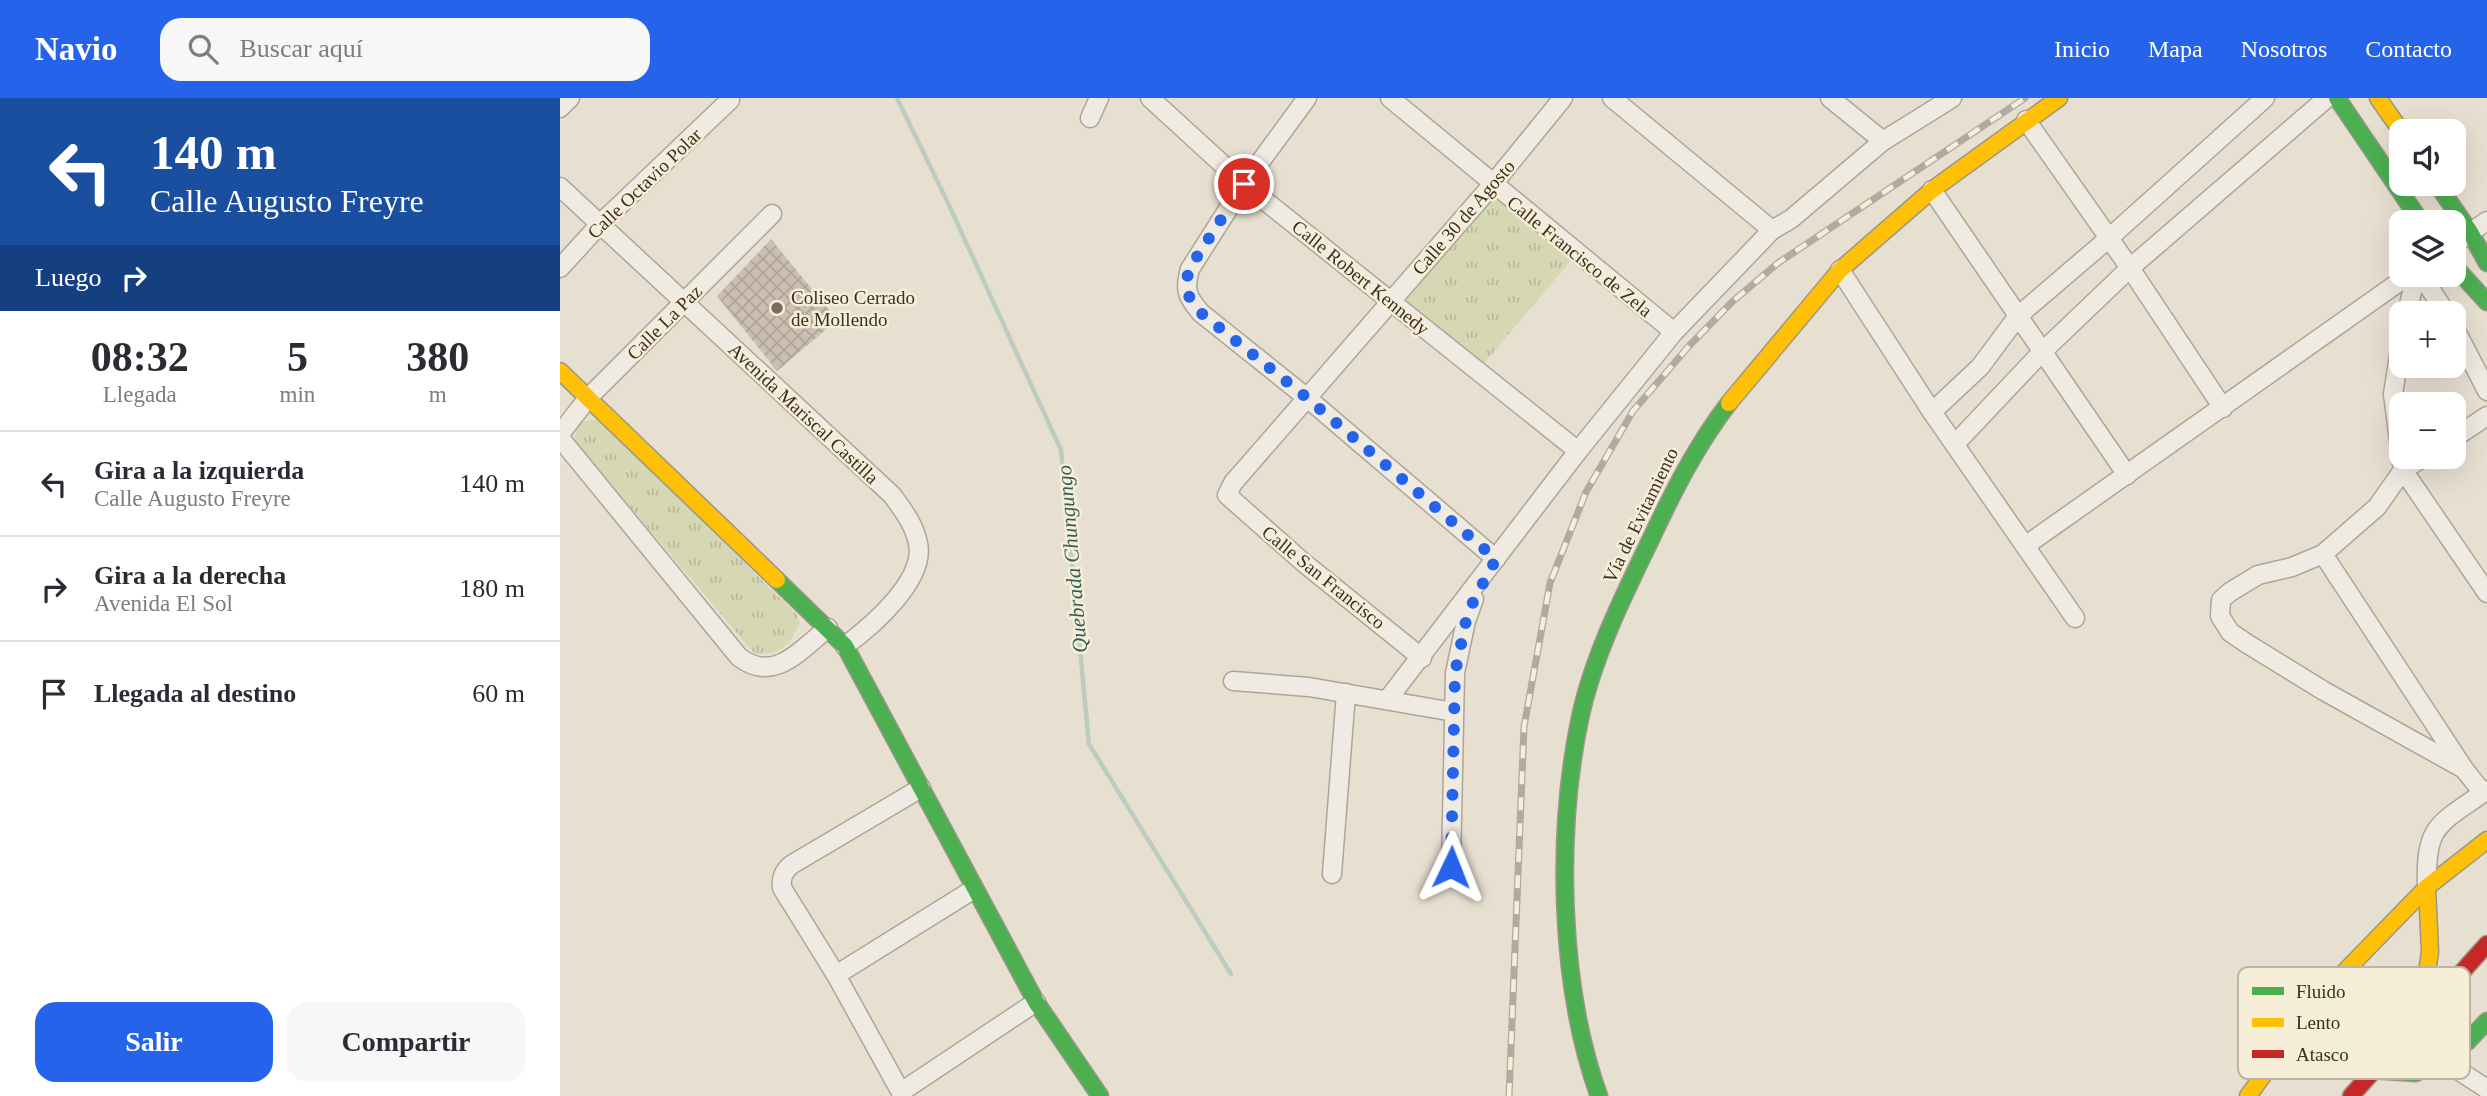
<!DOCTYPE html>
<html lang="es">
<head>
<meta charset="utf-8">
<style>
  body { margin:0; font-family:"Times New Roman",serif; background:#f7f7f7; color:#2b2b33; height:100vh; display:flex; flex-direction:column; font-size:26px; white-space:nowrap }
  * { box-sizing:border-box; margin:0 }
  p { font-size:23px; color:#7c7c81 }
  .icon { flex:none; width:38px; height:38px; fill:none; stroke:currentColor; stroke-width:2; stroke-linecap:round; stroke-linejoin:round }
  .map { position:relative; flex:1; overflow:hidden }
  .details { display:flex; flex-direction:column; background:#fff; width:560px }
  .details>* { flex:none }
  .banner { background:#1a4fa0; color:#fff; overflow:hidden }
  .buttons { position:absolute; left:1829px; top:21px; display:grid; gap:14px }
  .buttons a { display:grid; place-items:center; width:77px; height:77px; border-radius:14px; background:#fff; box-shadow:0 7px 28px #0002; font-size:35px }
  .pin { position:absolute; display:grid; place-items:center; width:60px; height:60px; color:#fff; margin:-30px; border:4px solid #fff; border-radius:50%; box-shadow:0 2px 7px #0007 }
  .me { position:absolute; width:77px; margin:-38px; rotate:2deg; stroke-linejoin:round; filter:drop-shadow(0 0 5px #0008) }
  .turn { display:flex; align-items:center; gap:24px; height:147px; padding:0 35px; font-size:32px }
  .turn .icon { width:91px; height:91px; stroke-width:2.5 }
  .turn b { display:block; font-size:49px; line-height:60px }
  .then { display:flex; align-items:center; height:66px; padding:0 35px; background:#0003; gap:14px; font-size:26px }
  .eta { display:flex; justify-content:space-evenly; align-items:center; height:119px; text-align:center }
  .eta b { font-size:42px; font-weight:800; line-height:49px }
  .action { display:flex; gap:14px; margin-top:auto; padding:14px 35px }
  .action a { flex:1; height:80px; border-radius:21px; background:#2563eb; color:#fff; font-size:28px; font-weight:800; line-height:80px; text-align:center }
  .action a+a { background:#f7f7f7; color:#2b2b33 }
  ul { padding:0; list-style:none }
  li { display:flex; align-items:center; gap:21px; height:105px; padding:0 35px; border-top:2px solid #e1e1e2 }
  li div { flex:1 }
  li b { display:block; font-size:26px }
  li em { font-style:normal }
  header { display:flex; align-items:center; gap:42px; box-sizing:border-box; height:98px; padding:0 35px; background:#2563eb; color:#fff }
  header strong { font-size:33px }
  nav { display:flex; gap:38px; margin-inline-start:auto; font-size:24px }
  .search { width:490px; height:63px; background:#f7f7f7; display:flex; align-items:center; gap:18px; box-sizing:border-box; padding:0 24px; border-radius:21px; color:#7c7c81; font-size:26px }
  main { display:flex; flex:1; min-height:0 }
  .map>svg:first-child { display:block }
</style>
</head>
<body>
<header>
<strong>Navio</strong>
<div class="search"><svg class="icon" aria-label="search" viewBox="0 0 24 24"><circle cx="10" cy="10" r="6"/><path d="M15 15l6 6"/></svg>Buscar aquí</div>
<nav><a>Inicio</a><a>Mapa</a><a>Nosotros</a><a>Contacto</a></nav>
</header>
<main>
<section class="details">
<div class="banner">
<div class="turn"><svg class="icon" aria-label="left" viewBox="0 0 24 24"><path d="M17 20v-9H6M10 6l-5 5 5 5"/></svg><div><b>140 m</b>Calle Augusto Freyre</div></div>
<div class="then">Luego<svg class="icon" aria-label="right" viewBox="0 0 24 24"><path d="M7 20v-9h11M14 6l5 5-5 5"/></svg></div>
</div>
<div class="eta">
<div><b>08:32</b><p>Llegada</p></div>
<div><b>5</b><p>min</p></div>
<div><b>380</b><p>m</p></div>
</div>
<ul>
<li><svg class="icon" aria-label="left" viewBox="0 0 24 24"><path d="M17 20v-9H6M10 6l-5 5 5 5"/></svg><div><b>Gira a la izquierda</b><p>Calle Augusto Freyre</p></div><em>140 m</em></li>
<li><svg class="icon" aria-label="right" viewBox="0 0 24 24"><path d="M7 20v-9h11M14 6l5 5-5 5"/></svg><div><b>Gira a la derecha</b><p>Avenida El Sol</p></div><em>180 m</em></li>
<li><svg class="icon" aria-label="arrive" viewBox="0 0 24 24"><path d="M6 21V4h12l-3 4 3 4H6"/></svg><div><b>Llegada al destino</b></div><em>60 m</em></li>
</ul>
<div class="action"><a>Salir</a><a>Compartir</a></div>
</section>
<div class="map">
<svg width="1927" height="998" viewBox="0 0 1927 998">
  <defs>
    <pattern id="park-tufts" width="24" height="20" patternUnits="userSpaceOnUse" patternTransform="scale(1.75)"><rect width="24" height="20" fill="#d6d7b3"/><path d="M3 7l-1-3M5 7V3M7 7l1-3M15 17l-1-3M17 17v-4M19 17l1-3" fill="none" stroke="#b9b99a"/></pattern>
    <pattern id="building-cross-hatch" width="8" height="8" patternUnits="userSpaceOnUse" patternTransform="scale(1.75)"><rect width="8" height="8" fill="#cbbfb2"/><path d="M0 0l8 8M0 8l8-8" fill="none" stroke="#afa499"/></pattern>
  </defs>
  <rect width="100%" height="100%" fill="#e7e0d1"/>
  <g fill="url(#park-tufts)">
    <path d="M934 93 1013 160 922 268 842 203Z"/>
    <path d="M31 322H41L237 517 240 525C229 547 220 559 194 555L15 344 16 333 22 324Z"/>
  </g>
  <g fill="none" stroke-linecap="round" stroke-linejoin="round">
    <path stroke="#bcccc2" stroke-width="4.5" d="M337 0 388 105 501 352 529 646 671 876"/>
  </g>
  <path fill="url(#building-cross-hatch)" d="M211 141 277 222 217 273 157 198Z"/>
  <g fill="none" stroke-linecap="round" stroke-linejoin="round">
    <defs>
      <g id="street">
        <path d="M590 0 684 86 1018 353"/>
        <path d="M747 0 684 86 630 171C624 192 627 199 641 215L746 299 936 461"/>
        <path d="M830 0 1114 234"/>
        <path d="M1052 0 1212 132"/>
        <path d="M1270 0 1323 43"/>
        <path d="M0 10 10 0"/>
        <path d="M530 20 539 0"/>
        <path d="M1466 22 1570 170 1663 310"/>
        <path d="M0 89 332 397C343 412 354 426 358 445 366 482 312 528 285 548"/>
        <path d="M1372 92 1567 377"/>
        <path d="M1894 146 1927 123"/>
        <path d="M0 170 41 125 170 2"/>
        <path d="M1280 172 1372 314 1515 520"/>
        <path d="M1861 177 1886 215"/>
        <path d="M1847 215 1856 177"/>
        <path d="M1894 229 1927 293"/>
        <path d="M1841 245 1833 296 1841 358"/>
        <path d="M1372 314 1420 269 1458 218 1548 141 1705 0"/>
        <path d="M0 336 28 300 212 116"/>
        <path d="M0 340 179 559C214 586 240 552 268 530"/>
        <path d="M1894 340 1927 318"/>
        <path d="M1395 346 1482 254 1570 170 1767 0"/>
        <path d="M1841 359 1843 372 1927 495"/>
        <path d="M1864 359 1843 372 1817 409 1763 456 1732 469 1698 477 1670 494 1661 502 1660 518 1670 534 1686 545 1764 593 1904 671"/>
        <path d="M1465 448 1849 177"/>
        <path d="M1763 456 1904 671 1923 695"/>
        <path d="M862 560 744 465 667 397 673 385 933 86 1003 0"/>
        <path d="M673 583 749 589 894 614"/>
        <path d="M828 601 1018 353 1114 234 1212 132 1231 121 1323 43 1392 0"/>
        <path d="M891 769 895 575 906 523 914 501"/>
        <path d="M772 776 786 595"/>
        <path d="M1867 789C1865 725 1879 727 1927 692"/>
        <path d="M276 877 414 791"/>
        <path d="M1881 961 1927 991"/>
        <path d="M341 994 476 904"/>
        <path d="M343 998 276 877 222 790C221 780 223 774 231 767L361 690"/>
      </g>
      <g id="fast">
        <path d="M1777 0 1861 124"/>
        <path d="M1877 86 1910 134 1927 165"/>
        <path d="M1894 168 1927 204"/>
        <path d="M217 482 285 548 476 904 540 998"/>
        <path d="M1812 972 1856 975 1907 944 1927 923"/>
        <path d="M1039 998C999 888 996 735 1020 620 1033 559 1063 499 1090 443 1113 394 1136 348 1169 305"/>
      </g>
      <g id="slow">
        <path d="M1818 0 1841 33"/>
        <path d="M0 273 217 482"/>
        <path d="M1169 305 1280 172 1372 92 1499 0"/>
        <path d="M1860 920 1870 854 1867 789"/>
        <path d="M1688 998 1761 898 1867 789 1927 742"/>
      </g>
      <path id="jam" d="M1791 998 1927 846"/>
    </defs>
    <use href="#street" stroke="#ada599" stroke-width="21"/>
    <use href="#fast" stroke="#9c958a" stroke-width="19"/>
    <use href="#slow" stroke="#9c958a" stroke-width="19"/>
    <use href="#jam" stroke="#9c958a" stroke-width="19"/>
    <use href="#street" stroke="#efebe3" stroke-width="18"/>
    <use href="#fast" stroke="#4caf50" stroke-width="16"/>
    <use href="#slow" stroke="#ffc107" stroke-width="16"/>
    <use href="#jam" stroke="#c62828" stroke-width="16"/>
    <defs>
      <path id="rail" d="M949 998 964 629 990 485 1026 394 1073 313 1129 248 1172 204 1218 165 1465 0"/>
    </defs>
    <use href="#rail" stroke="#afaaa2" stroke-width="7"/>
    <use href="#rail" stroke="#f7eed8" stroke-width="4.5" stroke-dasharray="13" stroke-linecap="butt"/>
  </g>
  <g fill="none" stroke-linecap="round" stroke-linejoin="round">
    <path stroke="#2563eb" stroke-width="12" stroke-dasharray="0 21.6" d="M684 86 629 171C624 192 627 199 641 215L746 299 936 461 913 504 906 523 895 575 891 769"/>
  </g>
  <circle fill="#786c5e" stroke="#f7eed8" stroke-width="2.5" cx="217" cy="210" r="7"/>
  <g text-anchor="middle" stroke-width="5" stroke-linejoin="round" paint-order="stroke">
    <g font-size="19" fill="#3d2e20" stroke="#f7eed8">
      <text transform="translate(84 85) rotate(-44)" y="7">Calle Octavio Polar</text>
      <text transform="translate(903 119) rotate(-49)" y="7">Calle 30 de Agosto</text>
      <text transform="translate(1020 158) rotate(39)" y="7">Calle Francisco de Zela</text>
      <text transform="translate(801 179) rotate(39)" y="7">Calle Robert Kennedy</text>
      <text transform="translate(104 224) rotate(-45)" y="7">Calle La Paz</text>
      <text transform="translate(244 315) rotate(43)" y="7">Avenida Mariscal Castilla</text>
      <text transform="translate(1080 417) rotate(-64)" y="7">Vía de Evitamiento</text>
      <text transform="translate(764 479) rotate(39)" y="7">Calle San Francisco</text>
    </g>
    <g font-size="19" fill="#3d2e20" stroke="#f7eed8" text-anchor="start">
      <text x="231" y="206">Coliseo Cerrado<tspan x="231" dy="22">de Mollendo</tspan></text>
    </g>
    <g font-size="21" font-style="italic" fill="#2f5d5a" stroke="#f7eed8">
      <text transform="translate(512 461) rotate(-95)" y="7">Quebrada Chungungo</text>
    </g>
  </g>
  <rect x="1678" y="869" width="232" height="112" rx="10" fill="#f7eed8" stroke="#bfb4a1" stroke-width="2"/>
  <rect x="1692" y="889" width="32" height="8" fill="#4caf50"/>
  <rect x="1692" y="920" width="32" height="9" fill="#ffc107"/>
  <rect x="1692" y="952" width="32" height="8" fill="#c62828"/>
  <g font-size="19" fill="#3d2e20">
    <text x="1736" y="900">Fluido</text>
    <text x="1736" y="931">Lento</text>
    <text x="1736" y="963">Atasco</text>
  </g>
</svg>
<div class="buttons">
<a><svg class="icon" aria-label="sound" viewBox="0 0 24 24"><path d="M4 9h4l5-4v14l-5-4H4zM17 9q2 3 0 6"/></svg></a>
<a><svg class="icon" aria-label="layers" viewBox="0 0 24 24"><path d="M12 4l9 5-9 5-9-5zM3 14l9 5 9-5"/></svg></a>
<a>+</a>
<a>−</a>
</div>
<div class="pin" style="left:684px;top:86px;background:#d93025"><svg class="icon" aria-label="arrive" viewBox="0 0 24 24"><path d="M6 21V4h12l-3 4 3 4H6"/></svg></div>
<svg class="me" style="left:891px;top:769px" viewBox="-20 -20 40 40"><path d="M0-17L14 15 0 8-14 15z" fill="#2563eb" stroke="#fff" stroke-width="4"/></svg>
</div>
</main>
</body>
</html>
